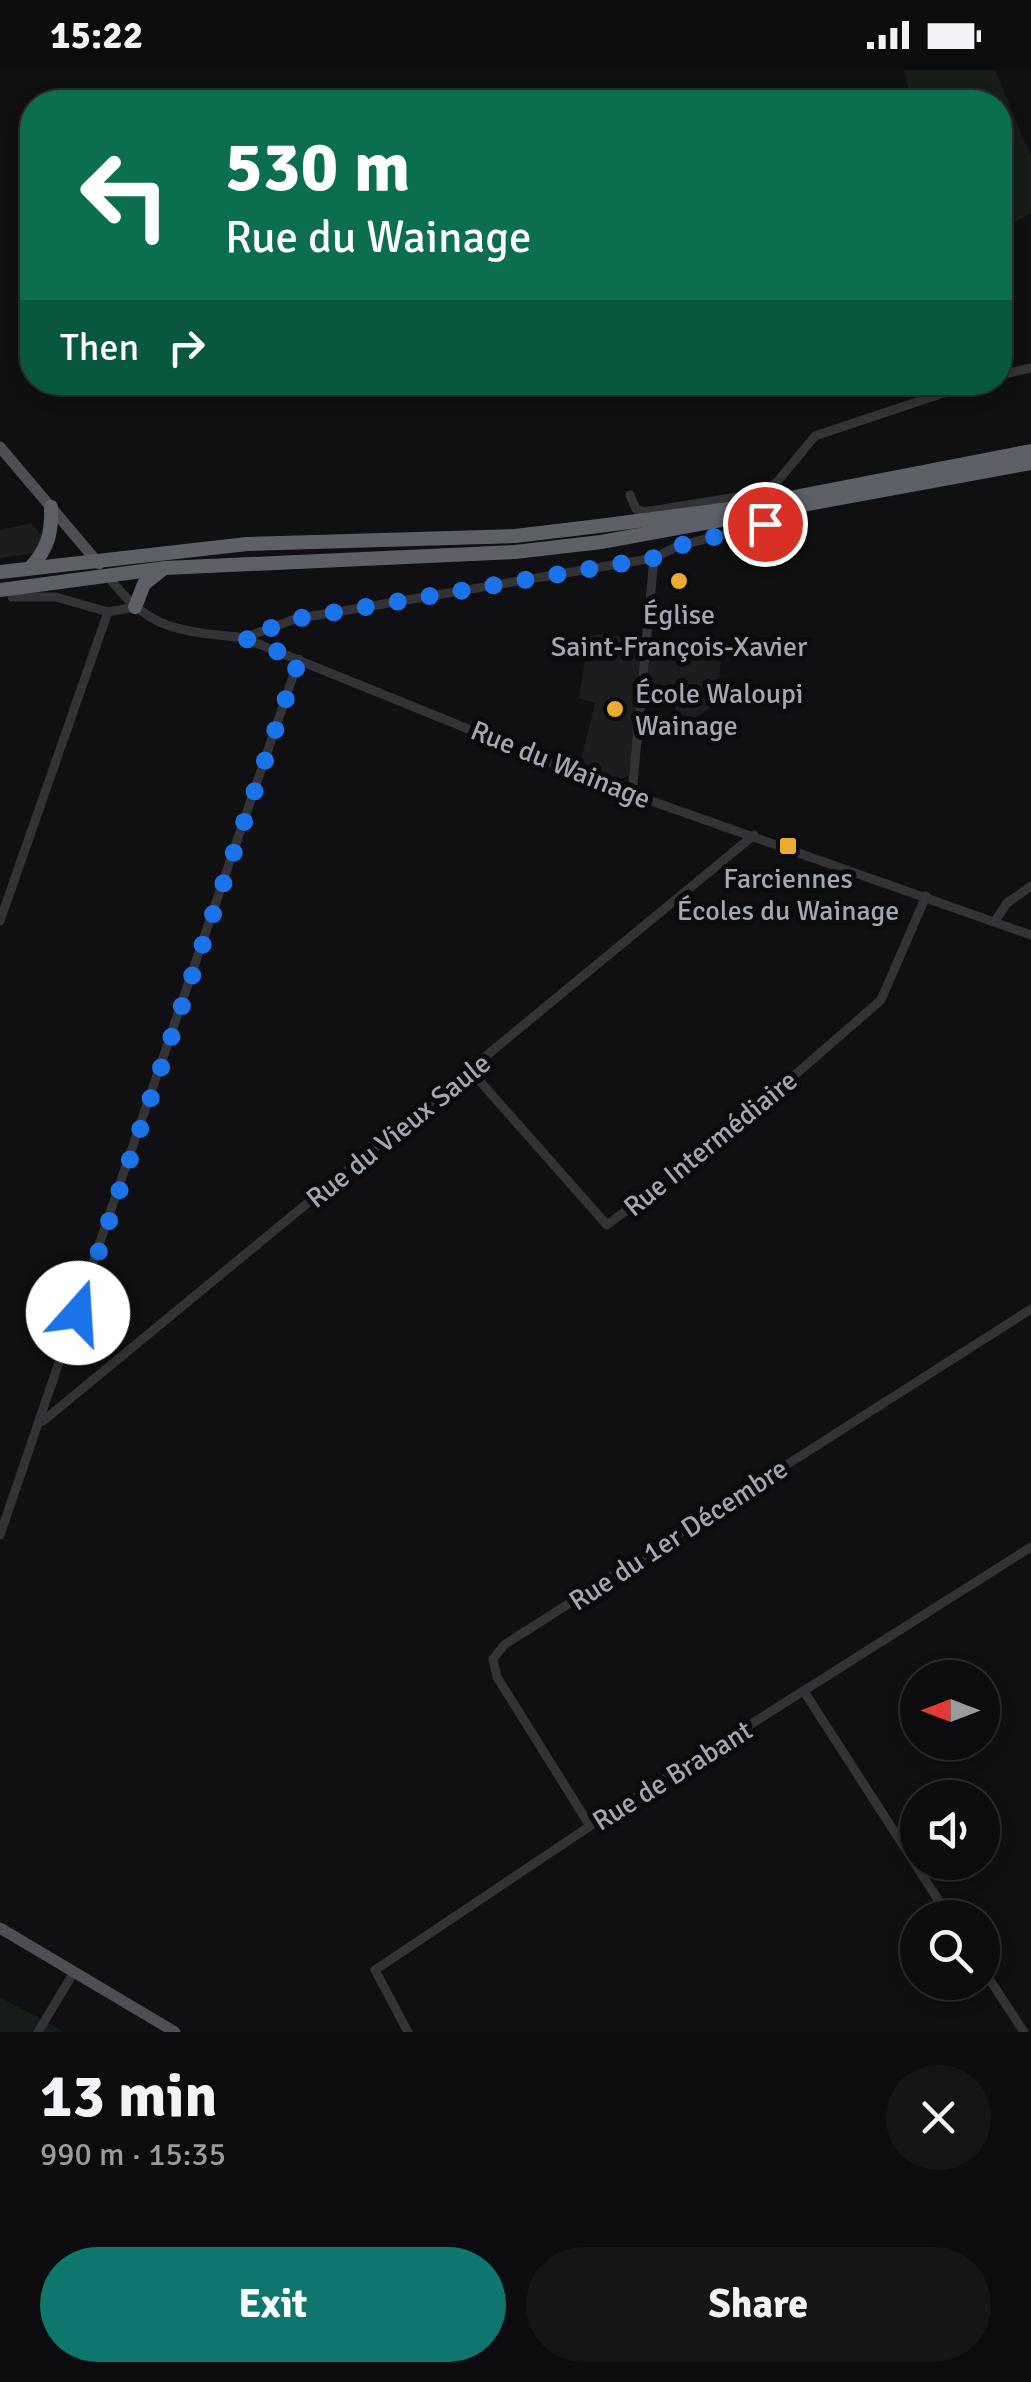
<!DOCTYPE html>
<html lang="en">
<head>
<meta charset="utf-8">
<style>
  body { margin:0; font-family:Signika,sans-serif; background:#151517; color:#f1f3f6; height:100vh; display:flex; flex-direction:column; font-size:38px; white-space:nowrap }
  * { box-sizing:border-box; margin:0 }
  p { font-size:32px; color:#9a9b9e }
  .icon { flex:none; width:55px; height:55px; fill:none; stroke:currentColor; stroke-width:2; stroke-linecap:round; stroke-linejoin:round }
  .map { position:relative; height:1962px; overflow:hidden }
  .drawer { display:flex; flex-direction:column; background:#0c0c0e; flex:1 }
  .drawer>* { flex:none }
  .banner { position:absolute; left:20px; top:20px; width:992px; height:305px; border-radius:40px; box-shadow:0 5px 15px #0003,0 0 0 2px #2c2c2e; background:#0b6e4f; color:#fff; overflow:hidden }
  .needle { width:65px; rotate:270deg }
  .buttons { position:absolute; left:900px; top:1590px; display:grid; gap:20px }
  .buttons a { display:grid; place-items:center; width:100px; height:100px; border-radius:50%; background:#0c0c0e; box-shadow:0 5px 15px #0003,0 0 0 2px #2c2c2e; font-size:50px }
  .pin { position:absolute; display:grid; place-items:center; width:85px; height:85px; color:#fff; margin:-42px; border:5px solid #fff; border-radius:50%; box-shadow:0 2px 10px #0007 }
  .me { position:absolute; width:110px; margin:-55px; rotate:19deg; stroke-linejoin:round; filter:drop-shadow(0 0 8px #0008) }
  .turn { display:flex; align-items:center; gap:35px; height:210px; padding:0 40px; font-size:45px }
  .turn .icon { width:130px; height:130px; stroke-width:2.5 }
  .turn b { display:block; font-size:70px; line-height:85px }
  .then { display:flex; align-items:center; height:95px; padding:0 40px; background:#0003; gap:20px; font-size:38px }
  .round { display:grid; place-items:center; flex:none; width:105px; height:105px; border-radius:52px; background:#151517 }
  .overview { display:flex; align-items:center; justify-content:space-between; height:170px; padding:0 40px }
  h1 { font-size:60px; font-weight:700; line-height:75px }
  .button { display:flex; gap:20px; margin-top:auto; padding:20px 40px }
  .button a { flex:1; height:115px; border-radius:60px; background:#0f766e; color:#fff; font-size:40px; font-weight:700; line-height:115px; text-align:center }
  .button a+a { background:#151517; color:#f1f3f6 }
  .status { display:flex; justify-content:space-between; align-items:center; height:70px; padding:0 50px; background:#0c0c0e; direction:ltr }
  .status svg { height:28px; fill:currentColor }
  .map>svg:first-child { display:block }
</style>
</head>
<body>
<div class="status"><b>15:22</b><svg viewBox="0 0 49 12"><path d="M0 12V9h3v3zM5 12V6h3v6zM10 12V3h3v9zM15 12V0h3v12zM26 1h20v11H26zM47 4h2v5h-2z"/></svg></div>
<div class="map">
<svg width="1031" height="1962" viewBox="0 0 1031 1962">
  <rect width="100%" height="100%" fill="#101012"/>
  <g fill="#1d1c1f">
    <path d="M31 453 54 480 0 488V460Z"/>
    <path d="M603 564 722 580 716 634 695 648 675 644 677 621 639 617 632 704 619 710 580 693 595 633 579 628 589 566Z"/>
  </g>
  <g fill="#171c18">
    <path d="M904 0H995L1031 86V143L1000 160V32H911Z"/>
    <path d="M0 1927 64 1962H0Z"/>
  </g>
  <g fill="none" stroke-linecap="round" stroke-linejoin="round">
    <g stroke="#323237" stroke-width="9">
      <path d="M1000 305 1031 298"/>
      <path d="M630 425 636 439 644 442 762 423 777 412 815 366 977 312"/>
      <path d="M107 505C150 562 177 560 244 568L609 716 1031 865"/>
      <path d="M12 527H56L108 542 135 537"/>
      <path d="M244 568 295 549 654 488 678 476 765 454"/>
      <path d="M632 724 654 488"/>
      <path d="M0 851 108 542"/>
      <path d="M995 851 1007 833 1031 816"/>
      <path d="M470 1000 607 1155 726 1065 881 930 926 826"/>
      <path d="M43 1351 754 765"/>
      <path d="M0 1465 299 589"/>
      <path d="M805 1623 950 1848"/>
      <path d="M590 1756 497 1607 493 1589 504 1575 1031 1239"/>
      <path d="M982 1898 1024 1962"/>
      <path d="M38 1962 74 1902"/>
      <path d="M408 1962 375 1900 590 1756 1031 1477"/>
    </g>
    <g stroke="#4e4f55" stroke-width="11">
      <path d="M0 377 99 494"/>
      <path d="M0 1858 175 1962"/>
    </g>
    <g stroke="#5e6067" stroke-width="14">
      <path d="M31 497C48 478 52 463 51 437"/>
      <path d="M0 502 247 474 515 466 599 456 744 437 1031 381"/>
      <path d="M0 520 165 498 515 482 601 472 1031 393"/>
      <path d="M135 537 144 514 163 499"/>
    </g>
  </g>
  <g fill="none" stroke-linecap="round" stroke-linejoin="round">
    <path stroke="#1a73e8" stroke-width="18" stroke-dasharray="0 32.4" d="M78 1243 299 590 244 568 295 549 654 488 678 476 765 454"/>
  </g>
  <g fill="#e9ac31" stroke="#0b0b0d" stroke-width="4">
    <circle cx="679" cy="511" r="10"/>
    <circle cx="615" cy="639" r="10"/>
    <rect x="778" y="766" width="20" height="20" rx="5"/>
  </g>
  <g text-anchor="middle" stroke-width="10" stroke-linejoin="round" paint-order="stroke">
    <g font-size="28" fill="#a2a7b2" stroke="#0b0b0d">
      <text x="679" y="554">Église<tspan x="679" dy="32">Saint-François-Xavier</tspan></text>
      <text x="635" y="633" text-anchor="start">École Waloupi<tspan x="635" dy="32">Wainage</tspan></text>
      <text x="788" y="818">Farciennes<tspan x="788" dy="32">Écoles du Wainage</tspan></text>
    </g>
    <g font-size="28" fill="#a2a7b2" stroke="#0b0b0d">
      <text transform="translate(561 694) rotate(22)" y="10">Rue du Wainage</text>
      <text transform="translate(398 1060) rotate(-39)" y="10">Rue du Vieux Saule</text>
      <text transform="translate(710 1073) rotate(-39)" y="10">Rue Intermédiaire</text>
      <text transform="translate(678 1464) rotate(-33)" y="10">Rue du 1er Décembre</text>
      <text transform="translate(672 1705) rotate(-32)" y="10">Rue de Brabant</text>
    </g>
  </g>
</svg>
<div class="buttons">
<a><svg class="needle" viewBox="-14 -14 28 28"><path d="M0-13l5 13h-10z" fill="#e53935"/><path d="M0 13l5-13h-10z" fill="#9a9b9e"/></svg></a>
<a><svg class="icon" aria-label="sound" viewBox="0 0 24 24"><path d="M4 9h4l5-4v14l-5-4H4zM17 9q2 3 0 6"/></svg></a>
<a><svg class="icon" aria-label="search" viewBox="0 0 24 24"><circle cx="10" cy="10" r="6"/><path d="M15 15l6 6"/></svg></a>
</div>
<div class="pin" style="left:765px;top:454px;background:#d93025"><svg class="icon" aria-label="arrive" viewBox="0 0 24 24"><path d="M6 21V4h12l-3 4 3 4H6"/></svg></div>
<svg class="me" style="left:78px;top:1243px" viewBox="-20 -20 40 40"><circle r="19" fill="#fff"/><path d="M0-13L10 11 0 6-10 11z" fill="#1a73e8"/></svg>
<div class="banner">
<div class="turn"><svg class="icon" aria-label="left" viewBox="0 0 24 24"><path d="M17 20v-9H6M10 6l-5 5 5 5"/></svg><div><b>530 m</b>Rue du Wainage</div></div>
<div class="then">Then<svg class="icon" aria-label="right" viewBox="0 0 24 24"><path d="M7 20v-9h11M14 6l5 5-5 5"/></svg></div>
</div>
</div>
<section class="drawer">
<div class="overview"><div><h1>13 min</h1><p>990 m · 15:35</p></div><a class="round"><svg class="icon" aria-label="close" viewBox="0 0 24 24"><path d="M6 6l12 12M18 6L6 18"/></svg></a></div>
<div class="button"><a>Exit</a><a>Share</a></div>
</section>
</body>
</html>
